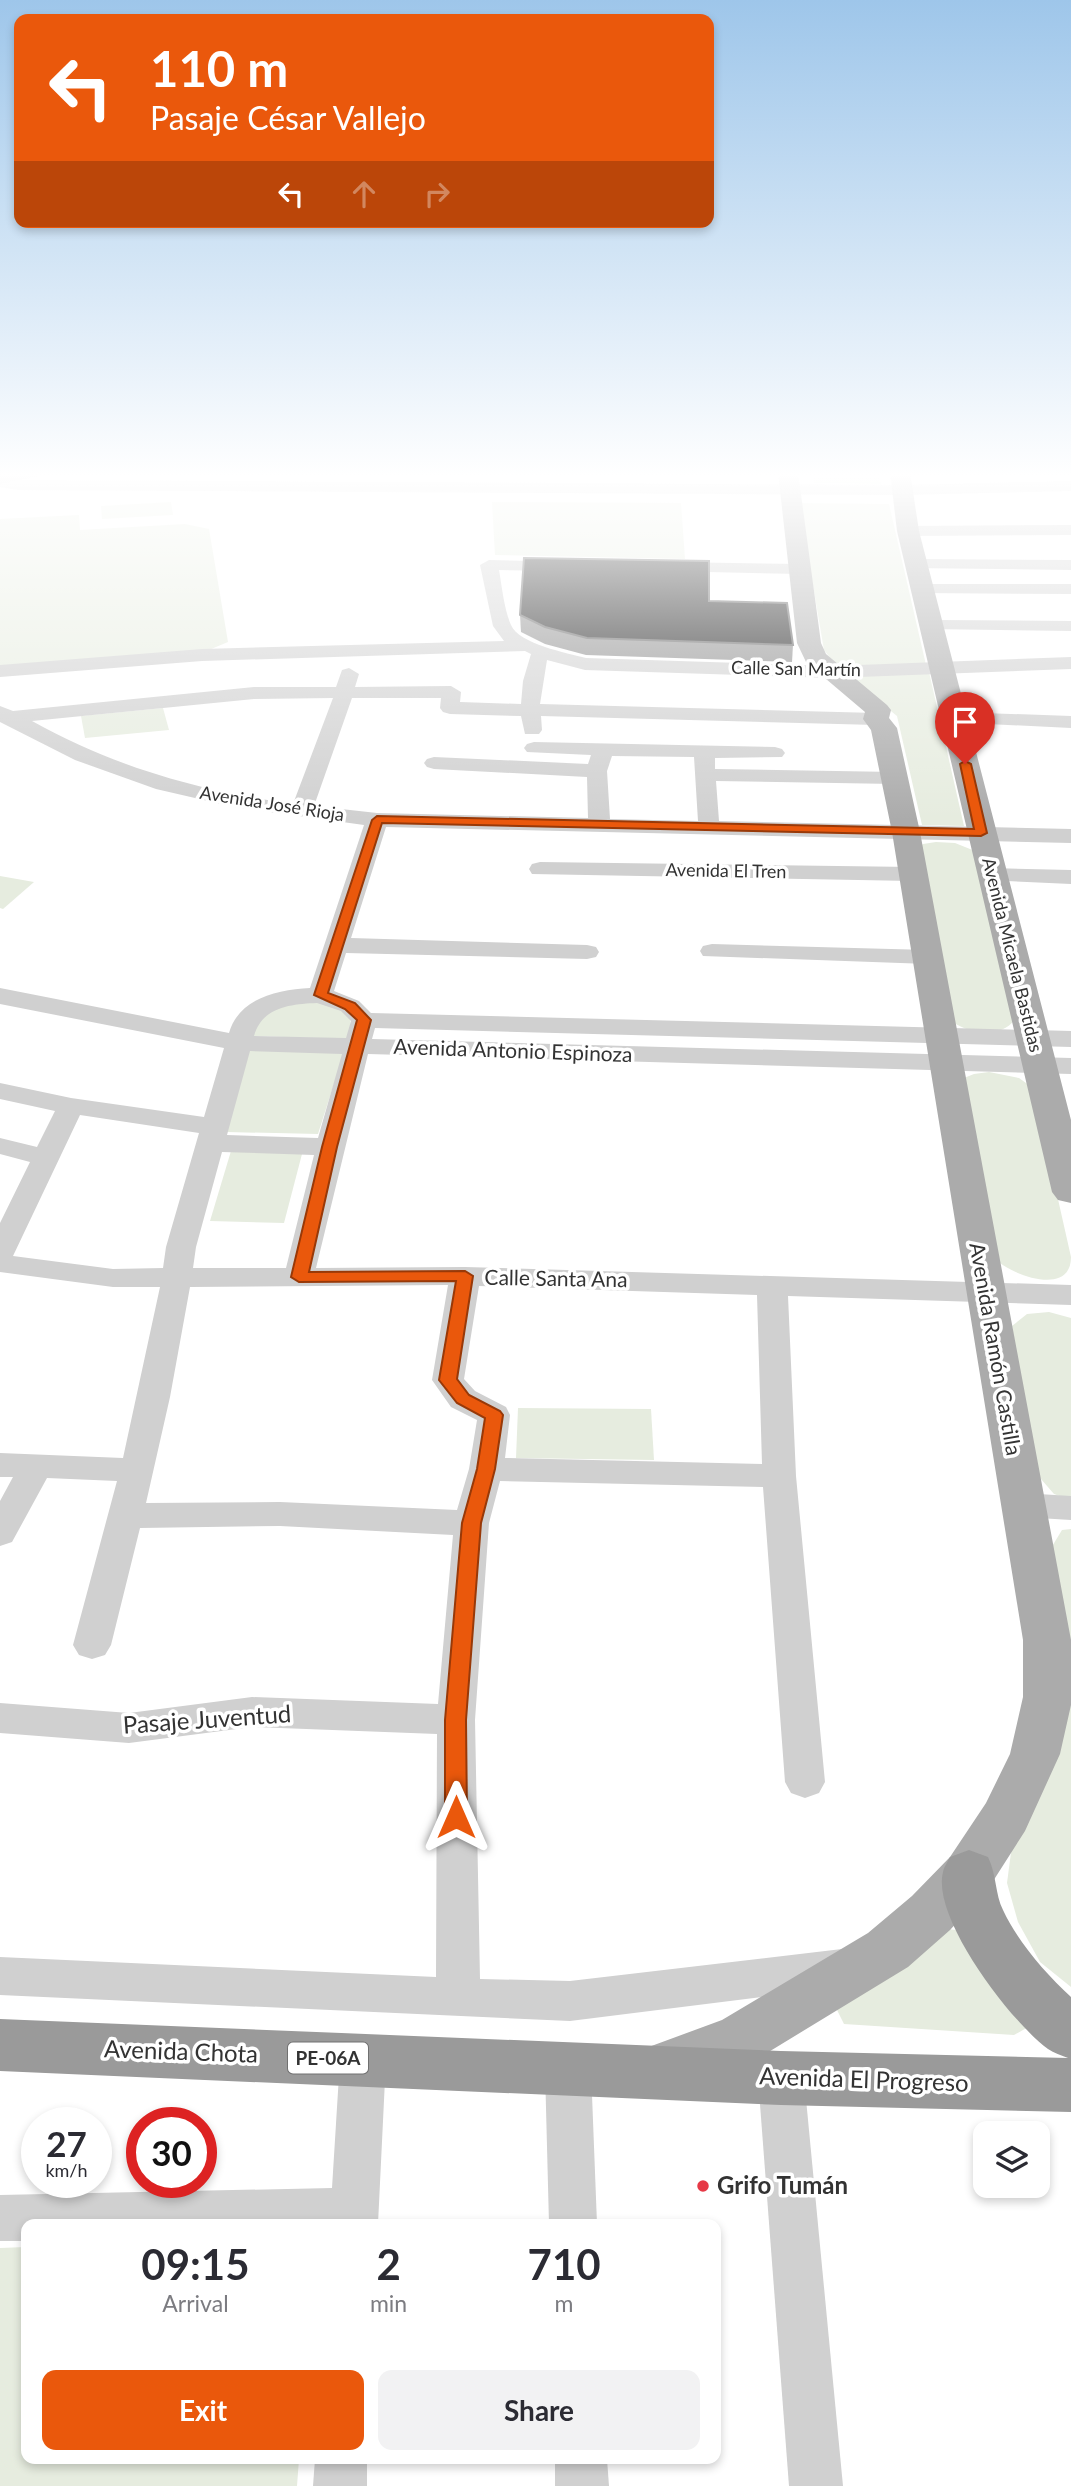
<!DOCTYPE html>
<html lang="en">
<head>
<meta charset="utf-8">
<style>
  body { margin:0; font-family:Lato,sans-serif; background:#f2f2f3; color:#2b2b33; height:100vh; display:flex; flex-direction:column; font-size:26px; white-space:nowrap }
  * { box-sizing:border-box; margin:0 }
  p { font-size:23px; color:#7c7c81 }
  .icon { flex:none; width:38px; height:38px; fill:none; stroke:currentColor; stroke-width:2; stroke-linecap:round; stroke-linejoin:round }
  .map { position:relative; flex:1; overflow:hidden }
  .sheet { position:absolute; left:21px; top:2219px; width:700px; height:245px; display:flex; flex-direction:column; background:#fff; border-radius:14px; box-shadow:0 4px 10px #0003 }
  .sheet>* { flex:none }
  .top-card { position:absolute; left:14px; top:14px; width:700px; height:214px; border-radius:14px; box-shadow:0 4px 10px #0003; background:#ea580c; color:#fff; overflow:hidden }
  .fabs { position:absolute; left:973px; top:2121px; display:grid; gap:14px }
  .fabs a { display:grid; place-items:center; width:77px; height:77px; border-radius:14px; background:#fff; box-shadow:0 4px 10px #0003; font-size:35px }
  .speed { position:absolute; left:21px; top:2107px; display:flex; gap:14px; font-size:35px; font-weight:700; text-align:center }
  .speed>* { display:grid; place-content:center; width:91px; height:91px; border-radius:50%; background:#fff; box-shadow:0 4px 10px #0003; line-height:1 }
  .speed small { font-size:18px; font-weight:400 }
  .speed .limit { border:10px solid #d22; background:#fff; color:#111 }
  .pin { position:absolute; display:grid; place-items:center; width:60px; height:60px; color:#fff; margin:-72px -30px; border-radius:50% 50% 50% 0; rotate:-45deg; box-shadow:0 0 7px #0007 }
  .pin .icon { rotate:45deg }
  .me { position:absolute; width:77px; margin:-38px; rotate:0deg; stroke-linejoin:round; filter:drop-shadow(0 0 5px #0008) }
  .turn { display:flex; align-items:center; gap:24px; height:147px; padding:0 21px; font-size:32px }
  .turn .icon { width:91px; height:91px; stroke-width:2.5 }
  .turn b { display:block; font-size:49px; line-height:60px }
  .lanes { display:flex; align-items:center; height:66px; padding:0 21px; background:#0003; justify-content:center; gap:35px; direction:ltr }
  .lanes .off { opacity:.35 }
  .eta { display:flex; justify-content:space-evenly; align-items:center; height:119px; text-align:center }
  .eta b { font-size:42px; font-weight:700; line-height:49px }
  .action { display:flex; gap:14px; margin-top:auto; padding:14px 21px }
  .action a { flex:1; height:80px; border-radius:14px; background:#ea580c; color:#fff; font-size:28px; font-weight:700; line-height:80px; text-align:center }
  .action a+a { background:#f2f2f3; color:#2b2b33 }
  .map>svg:first-child { display:block }
</style>
</head>
<body>
<div class="map">
<svg width="1071" height="2486" viewBox="0 0 1071 2486">
  <rect width="100%" height="100%" fill="#fff"/>
  <g fill="#e6ecdf">
    <path d="M812 472H878L881 484 814 483Z"/>
    <path d="M171 502 173 515 102 519 101 506Z"/>
    <path d="M492 502 681 503 685 559 495 555Z"/>
    <path d="M799 503 889 504 926 665 838 668 824 650Z"/>
    <path d="M79 515 80 530 185 524 209 529 228 642 204 652 0 667V519Z"/>
    <path d="M929 672 964 826 922 825 897 716 847 675Z"/>
    <path d="M163 708 169 730 85 738 81 716Z"/>
    <path d="M936 842 955 843 975 851 1014 1020C1003 1038 969 1033 954 1023L917 849 923 844Z"/>
    <path d="M0 876 34 882 3 909 0 908Z"/>
    <path d="M297 1001 333 1003 350 1017 351 1027 346 1039 253 1036C259 1008 272 1008 297 1001Z"/>
    <path d="M246 1050 344 1052 318 1134 226 1132Z"/>
    <path d="M989 1072 1019 1078 1033 1088 1071 1257C1071 1295 1018 1277 1000 1263L964 1078 974 1074Z"/>
    <path d="M231 1151 302 1154 284 1223 210 1221Z"/>
    <path d="M1049 1312 1071 1318V1500L1054 1494 1034 1471 1012 1326 1027 1314Z"/>
    <path d="M518 1408 651 1409 654 1460 516 1458Z"/>
    <path d="M1071 1529V1987L1040 1962 1018 1922 1007 1883 1051 1548 1062 1530Z"/>
    <path d="M947 1929 965 1931 1030 2026 1014 2035 844 2024 835 2006Z"/>
    <path d="M26 2247V2459H299L297 2486H0V2248Z"/>
  </g>
  <g fill="none" stroke-linecap="round" stroke-linejoin="round">
    <g fill="#d0d0d0" fill-rule="evenodd">
      <path d="M0 477 18 480 901 485 1071 481V491L901 495 18 490 0 487Z"/>
      <path d="M1071 525V535L908 536 900 531 908 526Z"/>
      <path d="M917 559 1071 560V570L911 568 908 564 911 560Z"/>
      <path d="M489 560 570 562 573 566 570 570 564 571 499 570C502 587 504 609 511 625 519 644 567 653 586 658L832 666 1071 657V669L832 678 585 670 547 660 540 704 876 713 883 715 886 719 883 723 876 725 541 716 542 730 539 734H525L521 716 450 714 443 712 440 708 441 698H352L314 806 377 813 588 818 587 777 434 769 427 767 424 763 427 759 434 757 588 764 591 755 527 752 524 748 527 744 534 742 775 747 782 749 785 753 782 757 715 758V769L895 772 902 774 906 778 902 782 895 784 716 781 719 821 1071 829V843L386 827 351 938 587 945 596 947 599 952 596 957 587 959 346 953 334 991 359 1001 371 1013 1071 1031V1047L375 1028 372 1039 1071 1058V1074L368 1054 316 1268 465 1267 1071 1285V1305L788 1296 796 1476 825 1782 819 1793 805 1798 791 1793 785 1782 763 1487 500 1481 489 1523 475 1720 480 1979 570 1981 842 1949 857 1955 864 1968 857 1981 842 1987 570 2021 0 1995V1957L436 1977 437 1734 252 1727 129 1743 0 1733V1703L129 1713 252 1697 438 1704 453 1535 280 1526 140 1528 111 1645 105 1655 92 1659 79 1655 73 1645 117 1481 47 1478 12 1542 0 1546V1501L13 1477H0V1453L123 1458 160 1287H113L0 1272V1223L30 1162 0 1154V1138L37 1147 55 1111 0 1099V1083L71 1098 204 1117 224 1048 0 1004V988L229 1033C239 998 277 990 310 988L364 825 234 807 156 789 75 760 0 722V706L13 711 254 687H336L342 670 349 668 359 674 355 687 451 686 461 692 460 702 521 704 523 681 531 654 525 651 202 661 0 677V665L202 649 504 641 493 626 480 565ZM333 698 293 804C200 791 114 767 32 721L254 699ZM612 756 694 757 698 821 610 819 607 771ZM317 1003 341 1011 351 1021 346 1038 254 1036C262 1007 291 1004 317 1003ZM250 1051 342 1054 318 1138 227 1135ZM80 1115 199 1133 166 1247 163 1268 113 1269 13 1256ZM222 1152 314 1155 286 1268H193L196 1247ZM448 1285 432 1380 451 1407 477 1420 469 1469 457 1510 280 1502 146 1503 170 1397 190 1287ZM479 1286 757 1295 762 1464 505 1458 510 1415 506 1407 475 1391 464 1379Z"/>
      <path d="M670 562 800 564 809 569 800 574 664 571 661 567Z"/>
      <path d="M923 584H1071V594L917 593 914 589 917 585Z"/>
      <path d="M933 620 1071 621V631L927 629 924 625 927 621Z"/>
      <path d="M954 712 1071 716V728L947 722 944 718 947 714Z"/>
      <path d="M540 862 913 867 921 869 924 874 921 879 913 881 532 874 529 869 532 864Z"/>
      <path d="M991 868 1071 870V884L983 880 980 875 983 870Z"/>
      <path d="M712 944 928 950 937 952 940 957 937 962 928 964 703 956 700 951 703 946Z"/>
      <path d="M1022 1493 1071 1496V1520L1022 1517 1010 1514 1005 1505 1010 1496Z"/>
      <path d="M363 2038 379 2044 386 2059 378 2224H26V2241H0V2195L332 2188 340 2059 347 2044Z"/>
      <path d="M568 2048 584 2054 591 2069 597 2224H549L545 2069 552 2054Z"/>
      <path d="M781 2057 797 2063 804 2078 843 2486H789L758 2078 765 2063Z"/>
      <path d="M315 2459H367V2486H313Z"/>
      <path d="M555 2459H607L609 2486H555Z"/>
    </g>
    <g fill="#ababab" fill-rule="evenodd">
      <path d="M0 472H43L40 476 0 484Z"/>
      <path d="M778 472H798L821 643 826 654 887 705 891 710 889 718 897 728 920 832 1071 1640V1705L1060 1754 1025 1831 988 1889 950 1930 908 1967 762 2056 667 2094 646 2086 638 2067 646 2048 722 2020 868 1933 912 1896 950 1857 986 1803 1010 1754 1023 1697V1640L892 832 871 730 863 719 865 712 806 662 797 643Z"/>
      <path d="M890 472H910L919 531 1071 1120V1203L1058 1200 1052 1192 897 531Z"/>
    </g>
    <path fill="#9a9a9a" fill-rule="evenodd" d="M969 1850 988 1857C997 1876 995 1894 1003 1910 1018 1942 1045 1973 1071 1997V2112L781 2105 0 2071V2019L781 2051 1068 2058C1061 2055 1054 2053 1048 2049 1012 2023 931 1918 943 1872 944 1867 948 1861 950 1857Z"/>
  </g>
  <path fill="#8c8c8c" d="M709 601 793 645 792 662 586 655 545 644 521 632 520 615Z"/>
  <path fill="#1a1a1a" stroke="#5f5f5f" stroke-width="2" d="M524 558 709 561V601L787 603 793 645 587 638 545 627 520 615Z"/>
  <linearGradient id="sky" x2="0" y2="1"><stop stop-color="#9ec6ea"/><stop offset="0.58" stop-color="#fff"/><stop offset="1" stop-color="#fff" stop-opacity="0"/></linearGradient>
  <rect width="1071" height="820" fill="url(#sky)"/>
  <path fill="#ea580c" stroke="#983908" stroke-width="2" d="M965 761 971 764 987 833 981 836 382 823 328 993 355 1003 371 1020 337 1147 309 1272 465 1271 473 1276 457 1379 469 1395 500 1411 503 1415 495 1469 481 1523 466 1720 467 1817 464 1823 456 1826 449 1823 445 1817V1720L462 1523 477 1469 485 1418 457 1403 439 1380 456 1281 299 1282 291 1277 322 1147 357 1020 345 1009 314 995 372 820 377 816 974 829 960 764Z"/>
  <circle fill="#e63946" stroke="#fff" stroke-width="2.5" cx="703" cy="2186" r="7"/>
  <g text-anchor="middle" stroke-width="7" stroke-linejoin="round" paint-order="stroke">
    <g font-size="18" fill="#333" stroke="#fff">
      <text transform="translate(796 669) rotate(1)" y="6">Calle San Martín</text>
      <text transform="translate(272 804) rotate(9)" y="6">Avenida José Rioja</text>
      <text transform="translate(726 871) rotate(1)" y="6">Avenida El Tren</text>
      <text transform="translate(1012 955) rotate(76)" y="6">Avenida Micaela Bastidas</text>
    </g>
    <rect fill="#fff" stroke="#707070" stroke-width="2" x="288" y="2042.5" width="80" height="31" rx="5"/>
    <g font-size="19" font-weight="bold" fill="#333">
      <text x="328" y="2065">PE-06A</text>
    </g>
    <g font-size="21" fill="#333" stroke="#fff">
      <text transform="translate(513 1051) rotate(2)" y="7">Avenida Antonio Espinoza</text>
      <text transform="translate(556 1279) rotate(1)" y="7">Calle Santa Ana</text>
      <text transform="translate(995 1349) rotate(80)" y="7">Avenida Ramón Castilla</text>
    </g>
    <g font-size="24" fill="#333" stroke="#fff">
      <text transform="translate(207 1720) rotate(-4)" y="8">Pasaje Juventud</text>
      <text transform="translate(181 2052) rotate(2)" y="8">Avenida Chota</text>
      <text transform="translate(864 2080) rotate(2)" y="8">Avenida El Progreso</text>
    </g>
    <g font-size="24" font-weight="bold" fill="#333" stroke="#fff" text-anchor="start">
      <text x="717" y="2194">Grifo Tumán</text>
    </g>
  </g>
</svg>
<div class="fabs">
<a><svg class="icon" aria-label="layers" viewBox="0 0 24 24"><path d="M12 4l9 5-9 5-9-5zM3 14l9 5 9-5"/></svg></a>
</div>
<div class="speed"><div>27<small>km/h</small></div><div class="limit">30</div></div>
<div class="pin" style="left:965px;top:764px;background:#d93025"><svg class="icon" aria-label="arrive" viewBox="0 0 24 24"><path d="M6 21V4h12l-3 4 3 4H6"/></svg></div>
<svg class="me" style="left:456px;top:1817px" viewBox="-20 -20 40 40"><path d="M0-17L14 15 0 8-14 15z" fill="#ea580c" stroke="#fff" stroke-width="4"/></svg>
<div class="top-card">
<div class="turn"><svg class="icon" aria-label="left" viewBox="0 0 24 24"><path d="M17 20v-9H6M10 6l-5 5 5 5"/></svg><div><b>110 m</b>Pasaje César Vallejo</div></div>
<div class="lanes"><svg class="icon" aria-label="left" viewBox="0 0 24 24"><path d="M17 20v-9H6M10 6l-5 5 5 5"/></svg><svg class="icon off" aria-label="ahead" viewBox="0 0 24 24"><path d="M12 20V5M6 11l6-6 6 6"/></svg><svg class="icon off" aria-label="right" viewBox="0 0 24 24"><path d="M7 20v-9h11M14 6l5 5-5 5"/></svg></div>
</div>
<section class="sheet">
<div class="eta">
<div><b>09:15</b><p>Arrival</p></div>
<div><b>2</b><p>min</p></div>
<div><b>710</b><p>m</p></div>
</div>
<div class="action"><a>Exit</a><a>Share</a></div>
</section>
</div>
</body>
</html>
